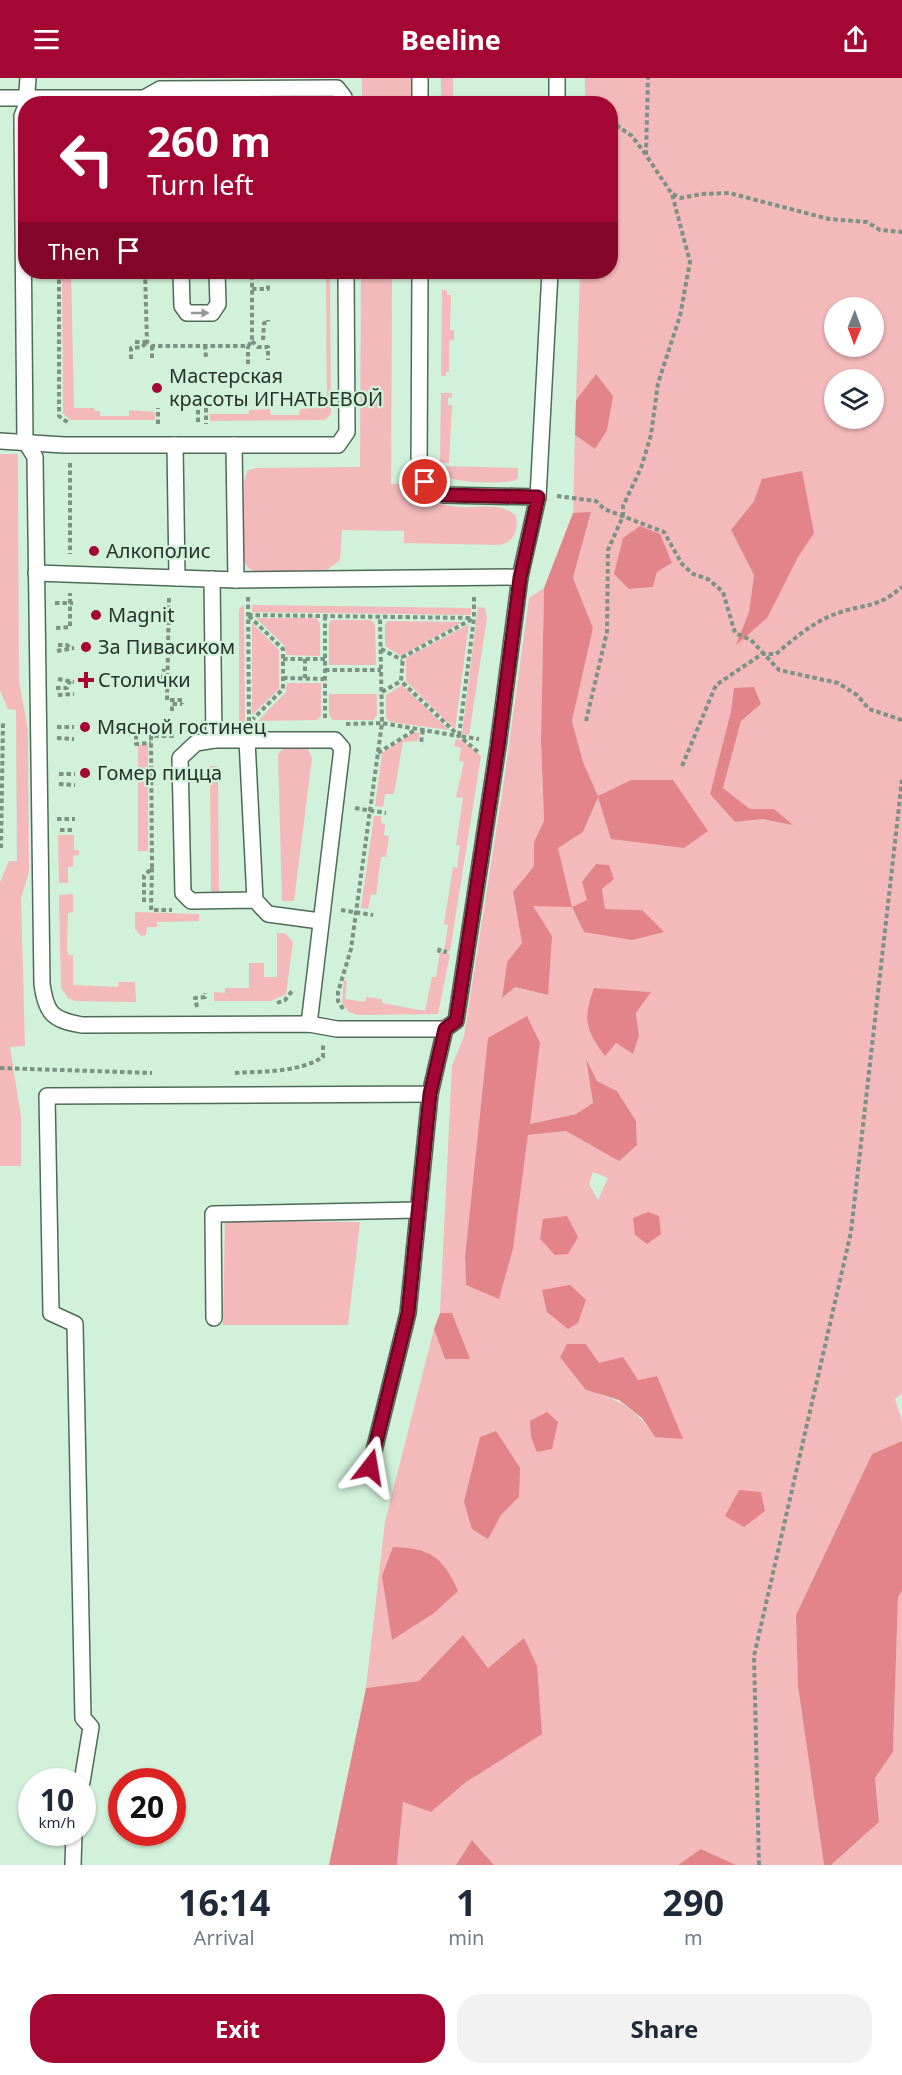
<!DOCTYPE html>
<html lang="en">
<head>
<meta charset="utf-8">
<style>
  body { margin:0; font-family:"Noto Sans",sans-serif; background:#f2f2f3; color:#1f2937; height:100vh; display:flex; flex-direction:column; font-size:22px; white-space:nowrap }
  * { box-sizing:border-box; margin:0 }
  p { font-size:20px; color:#747a83 }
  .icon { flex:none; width:33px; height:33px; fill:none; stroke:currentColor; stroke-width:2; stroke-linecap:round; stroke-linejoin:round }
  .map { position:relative; height:1787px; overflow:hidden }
  .panel { display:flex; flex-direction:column; background:#fff; flex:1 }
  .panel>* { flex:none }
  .hud { position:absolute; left:18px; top:18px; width:600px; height:183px; border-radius:24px; box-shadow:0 2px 4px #0004; background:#a40734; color:#fff; overflow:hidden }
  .needle { width:39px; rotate:181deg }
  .fabs { position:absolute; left:824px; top:219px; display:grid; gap:12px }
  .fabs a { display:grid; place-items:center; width:60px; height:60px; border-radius:50%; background:#fff; box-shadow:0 2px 4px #0004; font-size:30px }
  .speed { position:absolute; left:18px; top:1690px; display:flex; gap:12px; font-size:30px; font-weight:700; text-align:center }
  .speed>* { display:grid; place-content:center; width:78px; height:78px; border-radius:50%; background:#fff; box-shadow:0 2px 4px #0004; line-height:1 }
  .speed small { font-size:15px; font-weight:400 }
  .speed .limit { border:9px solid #d22; background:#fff; color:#111 }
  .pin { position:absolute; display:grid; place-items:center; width:51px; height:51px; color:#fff; margin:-26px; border:3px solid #fff; border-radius:50%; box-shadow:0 2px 6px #0007 }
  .me { position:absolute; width:66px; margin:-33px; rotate:14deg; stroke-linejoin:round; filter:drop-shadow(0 0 4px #0008) }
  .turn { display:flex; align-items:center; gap:21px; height:126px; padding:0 30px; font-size:27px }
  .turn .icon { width:78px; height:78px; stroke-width:2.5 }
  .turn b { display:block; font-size:42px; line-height:51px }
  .then { display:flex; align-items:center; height:57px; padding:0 30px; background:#0003; gap:12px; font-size:22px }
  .eta { display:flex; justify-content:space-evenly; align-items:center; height:102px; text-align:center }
  .eta b { font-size:36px; font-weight:700; line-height:42px }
  .primary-button { display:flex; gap:12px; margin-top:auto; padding:12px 30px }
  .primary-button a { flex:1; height:69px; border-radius:24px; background:#a40734; color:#fff; font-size:24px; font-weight:700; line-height:69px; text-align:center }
  .primary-button a+a { background:#f2f2f3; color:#1f2937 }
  header { display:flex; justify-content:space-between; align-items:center; height:78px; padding:0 30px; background:#a40734; color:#fff; font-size:27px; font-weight:700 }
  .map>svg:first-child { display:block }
</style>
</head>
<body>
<header><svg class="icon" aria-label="menu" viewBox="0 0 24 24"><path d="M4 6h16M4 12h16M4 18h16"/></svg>Beeline<svg class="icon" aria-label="share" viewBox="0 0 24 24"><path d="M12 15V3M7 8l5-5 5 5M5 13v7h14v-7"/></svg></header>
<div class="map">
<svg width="902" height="1787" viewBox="0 0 902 1787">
  <rect width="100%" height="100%" fill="#d1f1da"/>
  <g fill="#f3b9bb" fill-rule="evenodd">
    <rect x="362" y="0" width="50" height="25"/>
    <path d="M441 0H453V23H446L441 18Z"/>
    <path d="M585 0H902V1315L895 1321 902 1343V1363L872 1376 796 1537 798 1608 824 1787H736L701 1771 678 1787H494L473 1762 456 1787H397L403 1724 431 1734 466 1704 488 1590 463 1558 419 1603 366 1610 385 1444 434 1251 445 1281H469L452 1235H440L452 988 464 958 505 696 529 520 544 510 541 662 544 743 534 764V788L513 814 522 865 507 884 502 920 515 909 547 917 533 828 557 770 583 754 598 718 583 684 572 643 593 550 573 500 591 435H573L575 357 595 371V297L576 322 580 194H610V26L585 25ZM834 230H873V268H834ZM834 302H873V340H834ZM754 423 813 455 737 566 749 534 754 497 731 452ZM672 485 657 494 653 509 629 511 615 496ZM734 611 761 626 741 643 723 710 750 731H774L791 746 761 741 735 744 710 716 731 633ZM608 787 602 811 605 831 642 832 584 854 572 829 588 822ZM594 910 650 914 636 935 639 958 633 976 616 965ZM540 966 529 1046 576 1036 593 1025 586 983 597 1003 617 1013 636 1043 637 1067 619 1082 566 1053 528 1057 513 1171 499 1220 466 1207 465 1180ZM593 1094 608 1100 598 1122 589 1106ZM586 1266 599 1285 638 1302 657 1298 664 1318 655 1359C635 1329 619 1322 586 1312ZM496 1353 519 1419 501 1437 487 1461Z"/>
    <path d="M62 194H71L74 330H94L95 333H100V338H129V332L155 334V342H71L63 336Z"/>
    <path d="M326 194H330L331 336 325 342 210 343V336H249V332L270 331 271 337H299L300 331 327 329Z"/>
    <path d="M361 194H392L391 406H416C449 449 492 414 516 438 518 453 515 463 500 467L404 465V453L342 452 340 482 326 493 256 494 248 490 244 483V403L247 393 255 390 360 389Z"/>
    <path d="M442 212H447V217H451L450 252H454V262H449V294H446V298H441Z"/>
    <path d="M441 315H452V319L448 320V327H452L449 385H440Z"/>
    <path d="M0 376H18L19 603 28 652 29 794 21 820 25 968 10 969 21 1039V1088H0V804L9 783H17L16 632 8 631 0 612Z"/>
    <path d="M440 388 518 390V401C507 407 453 405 443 397Z"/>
    <path d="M244 527 245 650 239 645V531Z"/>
    <path d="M252 527 471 530V537L252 534Z"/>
    <path d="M478 529 485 530 487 540 469 657 462 656Z"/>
    <path d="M256 540H316L320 545V578L286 577 285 568Z"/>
    <path d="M332 542H371L375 547 376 587H329V545Z"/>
    <path d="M388 543 462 544 401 578 385 568V546Z"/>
    <path d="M252 545 279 572V611L252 637Z"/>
    <path d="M469 546 455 652 406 603V580Z"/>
    <path d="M287 605H321V638L317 642 258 643 286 614Z"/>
    <path d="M402 607 449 652 390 644 386 640V617Z"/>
    <path d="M329 616H377V637L373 642H333L329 637Z"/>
    <path d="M414 654 420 655 418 663 403 664 394 716H385L383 729 375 728 382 675Z"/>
    <path d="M456 661 462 662 481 678 450 873H444L448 847 444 846 453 789 457 790 460 768 456 767 463 720 456 719 464 684 459 683 461 670 454 668Z"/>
    <rect x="138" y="667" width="10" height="106"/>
    <path d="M286 668 307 669 312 680 294 823H282L278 676Z"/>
    <path d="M210 688H218L219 814H211Z"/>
    <path d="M374 738H381V745L385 746 384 757 389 758 386 779H381L376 817 371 816 368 831 361 830Z"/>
    <path d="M58 757H74V772H79V777L73 778V789H68V805H59Z"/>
    <path d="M73 816V834L68 835 67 873 69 877H73V907L118 909V904H135L136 924 75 923 68 920 61 910 59 817Z"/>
    <path d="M135 834 199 836V843L157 844V849H147L146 857 141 858 135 851Z"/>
    <path d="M277 855H285L293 864 286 916 271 923H214V914L225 915V910H249V885H264V899H277Z"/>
    <path d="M440 874 450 876 438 936 358 937 349 934 342 925 344 902 347 903 345 921 365 924 366 919 382 921V925L425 933 432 899H436Z"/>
    <path d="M225 1143 360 1144 348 1247H223Z"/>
    <path d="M902 1513V1787H831L879 1744 875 1700 893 1674 898 1519Z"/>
  </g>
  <g fill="#e3838a">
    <path d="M596 296 613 318 607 352 595 371 575 357 576 322Z"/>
    <path d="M802 393 814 455 798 479 767 540 736 567 749 534 754 497 731 452 754 423 762 401Z"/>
    <path d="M591 434 573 500 593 550 572 643 583 684 598 718 631 702H673L708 753 684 770 611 761 598 719 583 754 558 770 572 829 587 822 582 804 596 786 609 787 614 801 602 811 605 831 642 832 664 854 632 862 584 854 572 829 533 828 552 858 548 917 515 909 502 920 507 884 522 865 513 814 534 788V764L544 743 541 662 544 510 573 435Z"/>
    <path d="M640 448 660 456 672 485 657 494 653 509 629 511 614 496 623 460Z"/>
    <path d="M754 609 761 626 741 643 723 710 750 731H774L793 747 762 741 735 744 710 716 731 633 734 610Z"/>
    <path d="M594 910 651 914 636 935 639 958 633 976 616 965 605 978C585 951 583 941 594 910Z"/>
    <path d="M527 938 540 965 530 1046 576 1036 593 1025 586 981 597 1003 617 1013 636 1043 637 1067 619 1083 566 1053 528 1057 513 1171 499 1221 466 1207 465 1180 488 960Z"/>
    <path d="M648 1134 659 1138 661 1156 647 1166 635 1157 633 1140Z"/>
    <path d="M567 1138 578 1159 568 1176 555 1177 540 1161 543 1141Z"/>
    <path d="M570 1207 586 1222 578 1245 568 1251 547 1234 542 1212Z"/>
    <path d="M440 1235H452L470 1281H445L434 1251Z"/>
    <path d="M567 1266H586L599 1285 623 1279 638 1302 657 1298 683 1361 655 1359 642 1340 619 1322 586 1312 560 1279Z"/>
    <path d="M547 1334 558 1344 552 1371 537 1374 531 1359 530 1343Z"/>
    <path d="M496 1353 520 1390 519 1419 501 1437 488 1461 472 1451 464 1424 480 1359Z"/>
    <path d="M902 1363V1513L898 1519 893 1674 875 1700 879 1744 831 1787H824L798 1608 796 1537 872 1376Z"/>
    <path d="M739 1412 761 1414 765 1433 744 1449 725 1438Z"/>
    <path d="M393 1469C430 1470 443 1479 458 1513L434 1535 392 1562 382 1498Z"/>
    <path d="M463 1557 488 1590 524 1560 537 1588 542 1656 466 1704 431 1734 403 1724 397 1787H329L366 1610 419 1603Z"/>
    <path d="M472 1762 494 1787H456Z"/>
    <path d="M701 1771 736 1787H678Z"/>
  </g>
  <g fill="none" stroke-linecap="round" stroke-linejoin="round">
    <defs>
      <g id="service">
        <path d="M0 20H144L160 11 337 10 344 19V26"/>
        <path d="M26 26 28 0"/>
        <path d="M420 26V0"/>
        <path d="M557 26V0"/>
        <path d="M26 28 22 38 25 363 35 379 42 906C46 936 53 942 82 947L309 946 337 951H445L456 943 498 668 520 499 538 419 550 194"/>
        <path d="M181 194 182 228 187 235H212L218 226 217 194"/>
        <path d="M420 194 419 392 425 404 444 417 538 419"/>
        <path d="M0 363 64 367H338L347 354 346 194"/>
        <path d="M175 367 177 500"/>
        <path d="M234 367 236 502"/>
        <path d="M36 495 236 502 520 499"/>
        <path d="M212 501 214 662 196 665 180 680 183 815 191 823 255 822 268 836 320 843"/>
        <path d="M214 662H335L342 670 309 946"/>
        <path d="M247 662 255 822"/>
        <path d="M214 1240 213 1136 418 1132"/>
        <path d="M370 1389 408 1235 430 1016"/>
        <path d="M82 1704 91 1649 83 1640 75 1246 51 1235 47 1018 430 1016 445 951"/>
        <path d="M73 1787 74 1755"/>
      </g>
    </defs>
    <use href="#service" stroke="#4e6b56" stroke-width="18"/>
    <g stroke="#7c9282" stroke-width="4" stroke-dasharray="4.5 3" stroke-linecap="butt">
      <path d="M610 43 632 58 646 77"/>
      <path d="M673 116 681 120 701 116 729 115 829 141 867 144 880 152 902 154"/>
      <path d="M59 194V338L70 346"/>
      <path d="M145 194 147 264 152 268H248L252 263V194"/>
      <path d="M252 211H268V207"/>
      <path d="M263 262 264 245H268V242"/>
      <path d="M252 263 258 269H268V282"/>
      <path d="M135 264H146"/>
      <path d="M205 267 206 280"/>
      <path d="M152 268V281"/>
      <path d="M131 281V270L142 269 147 264"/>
      <path d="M248 286V268"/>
      <path d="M206 330V346"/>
      <path d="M198 332V346"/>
      <path d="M158 346V330"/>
      <path d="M70 385V476"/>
      <path d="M557 418 596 423 604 431 664 454 682 486 693 496 708 501 723 514 735 555 751 562 779 592 838 605 857 617 869 631 902 642"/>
      <path d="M248 519 249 644"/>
      <path d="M474 519V540L459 658 479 661"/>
      <path d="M169 520 167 622H182V626"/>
      <path d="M55 525H73"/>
      <path d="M248 537 473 540"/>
      <path d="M249 538 283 571V611L253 641"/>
      <path d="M325 538V642"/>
      <path d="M56 550 70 549V515"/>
      <path d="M58 567H67L70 570"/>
      <path d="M381 571 402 582"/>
      <path d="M57 573 74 570"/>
      <path d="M283 581H325"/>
      <path d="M305 581V600"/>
      <path d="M325 592H381"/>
      <path d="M283 600 324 601"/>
      <path d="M58 601 74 604"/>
      <path d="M162 601 164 591"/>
      <path d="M56 610H67L70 603"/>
      <path d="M382 614 401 603"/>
      <path d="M58 617 74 616"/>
      <path d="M172 633V626H182"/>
      <path d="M586 643 607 554 608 472 623 438V428L641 390 651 357 658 305 680 238 690 184 672 116 646 77 648 0"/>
      <path d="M346 646 382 645 380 539"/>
      <path d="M57 649H74"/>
      <path d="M423 652 421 665H423"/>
      <path d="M136 657V666L151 665"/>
      <path d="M57 660 74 661"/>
      <path d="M463 661 478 674"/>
      <path d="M378 675 415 652"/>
      <path d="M682 688 716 607 762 576H776C795 560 814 543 838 535 867 525 876 531 902 509"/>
      <path d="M59 696H75"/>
      <path d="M59 706 75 707"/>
      <path d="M355 730 386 735"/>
      <path d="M57 741H75"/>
      <path d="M60 752H74"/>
      <path d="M1 770 3 643"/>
      <path d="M152 790 151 832H172"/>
      <path d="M144 824V798L152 790 151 658H175"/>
      <path d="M341 832 373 837"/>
      <path d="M440 870 439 873 447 874"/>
      <path d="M277 925 285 922 292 913"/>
      <path d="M197 929 195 920 205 919V915"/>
      <path d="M343 931 338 923V914L351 871 382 645 459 658 401 603 403 579 474 540"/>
      <path d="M0 990 152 995"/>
      <path d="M235 995C264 993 297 995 323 979V966"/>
      <path d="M759 1787 754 1578 851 1154 902 702"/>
    </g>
    <use href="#service" stroke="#fff" stroke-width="15"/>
  </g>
  <defs><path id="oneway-solid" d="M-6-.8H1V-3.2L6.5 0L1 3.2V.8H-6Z" transform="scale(1.5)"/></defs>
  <use fill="#939994" href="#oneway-solid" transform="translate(200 235)"/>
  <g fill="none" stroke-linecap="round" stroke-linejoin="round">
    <defs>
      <path id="route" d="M370 1389 408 1235 430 1016 445 951 456 943 498 668 520 500 538 419 444 417 425 404"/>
    </defs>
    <use href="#route" stroke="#6b0522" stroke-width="15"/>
    <use href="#route" stroke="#a40734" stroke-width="10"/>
  </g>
  <g fill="#a40734" stroke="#d1f1da" stroke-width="2">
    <circle cx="157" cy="310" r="6"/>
    <circle cx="94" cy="473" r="6"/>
    <circle cx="96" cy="537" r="6"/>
    <circle cx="86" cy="569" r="6"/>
    <path d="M83 593h6v6h6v6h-6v6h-6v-6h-6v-6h6z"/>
    <circle cx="85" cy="649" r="6"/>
    <circle cx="85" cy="695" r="6"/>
  </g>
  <g text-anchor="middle" stroke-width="4.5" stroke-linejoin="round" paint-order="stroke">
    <g font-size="20" fill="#27332a" stroke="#d1f1da" text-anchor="start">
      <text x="169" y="305">Мастерская<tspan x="169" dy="23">красоты ИГНАТЬЕВОЙ</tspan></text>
      <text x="106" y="480">Алкополис</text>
      <text x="108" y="544">Magnit</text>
      <text x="98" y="576">За Пивасиком</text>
      <text x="98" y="609">Столички</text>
      <text x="97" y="656">Мясной гостинец</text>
      <text x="97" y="702">Гомер пицца</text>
    </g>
  </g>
</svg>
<div class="fabs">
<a><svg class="needle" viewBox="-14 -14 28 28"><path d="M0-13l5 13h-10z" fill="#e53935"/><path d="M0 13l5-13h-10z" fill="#747a83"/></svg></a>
<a><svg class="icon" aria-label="layers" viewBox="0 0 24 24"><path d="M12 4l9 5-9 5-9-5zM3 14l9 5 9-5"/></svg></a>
</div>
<div class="speed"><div>10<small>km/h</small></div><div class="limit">20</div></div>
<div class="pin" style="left:425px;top:404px;background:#d93025"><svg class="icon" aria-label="arrive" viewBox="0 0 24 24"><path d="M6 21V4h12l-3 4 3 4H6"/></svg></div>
<svg class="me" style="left:370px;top:1389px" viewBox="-20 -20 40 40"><path d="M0-17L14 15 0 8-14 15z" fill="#a40734" stroke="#fff" stroke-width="4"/></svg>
<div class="hud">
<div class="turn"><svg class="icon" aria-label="left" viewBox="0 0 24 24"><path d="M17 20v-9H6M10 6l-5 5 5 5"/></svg><div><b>260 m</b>Turn left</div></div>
<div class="then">Then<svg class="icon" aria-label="arrive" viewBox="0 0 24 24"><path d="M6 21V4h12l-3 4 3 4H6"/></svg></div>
</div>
</div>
<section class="panel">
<div class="eta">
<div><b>16:14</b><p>Arrival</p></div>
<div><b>1</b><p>min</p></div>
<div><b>290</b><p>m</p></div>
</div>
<div class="primary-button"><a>Exit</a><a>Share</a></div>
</section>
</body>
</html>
